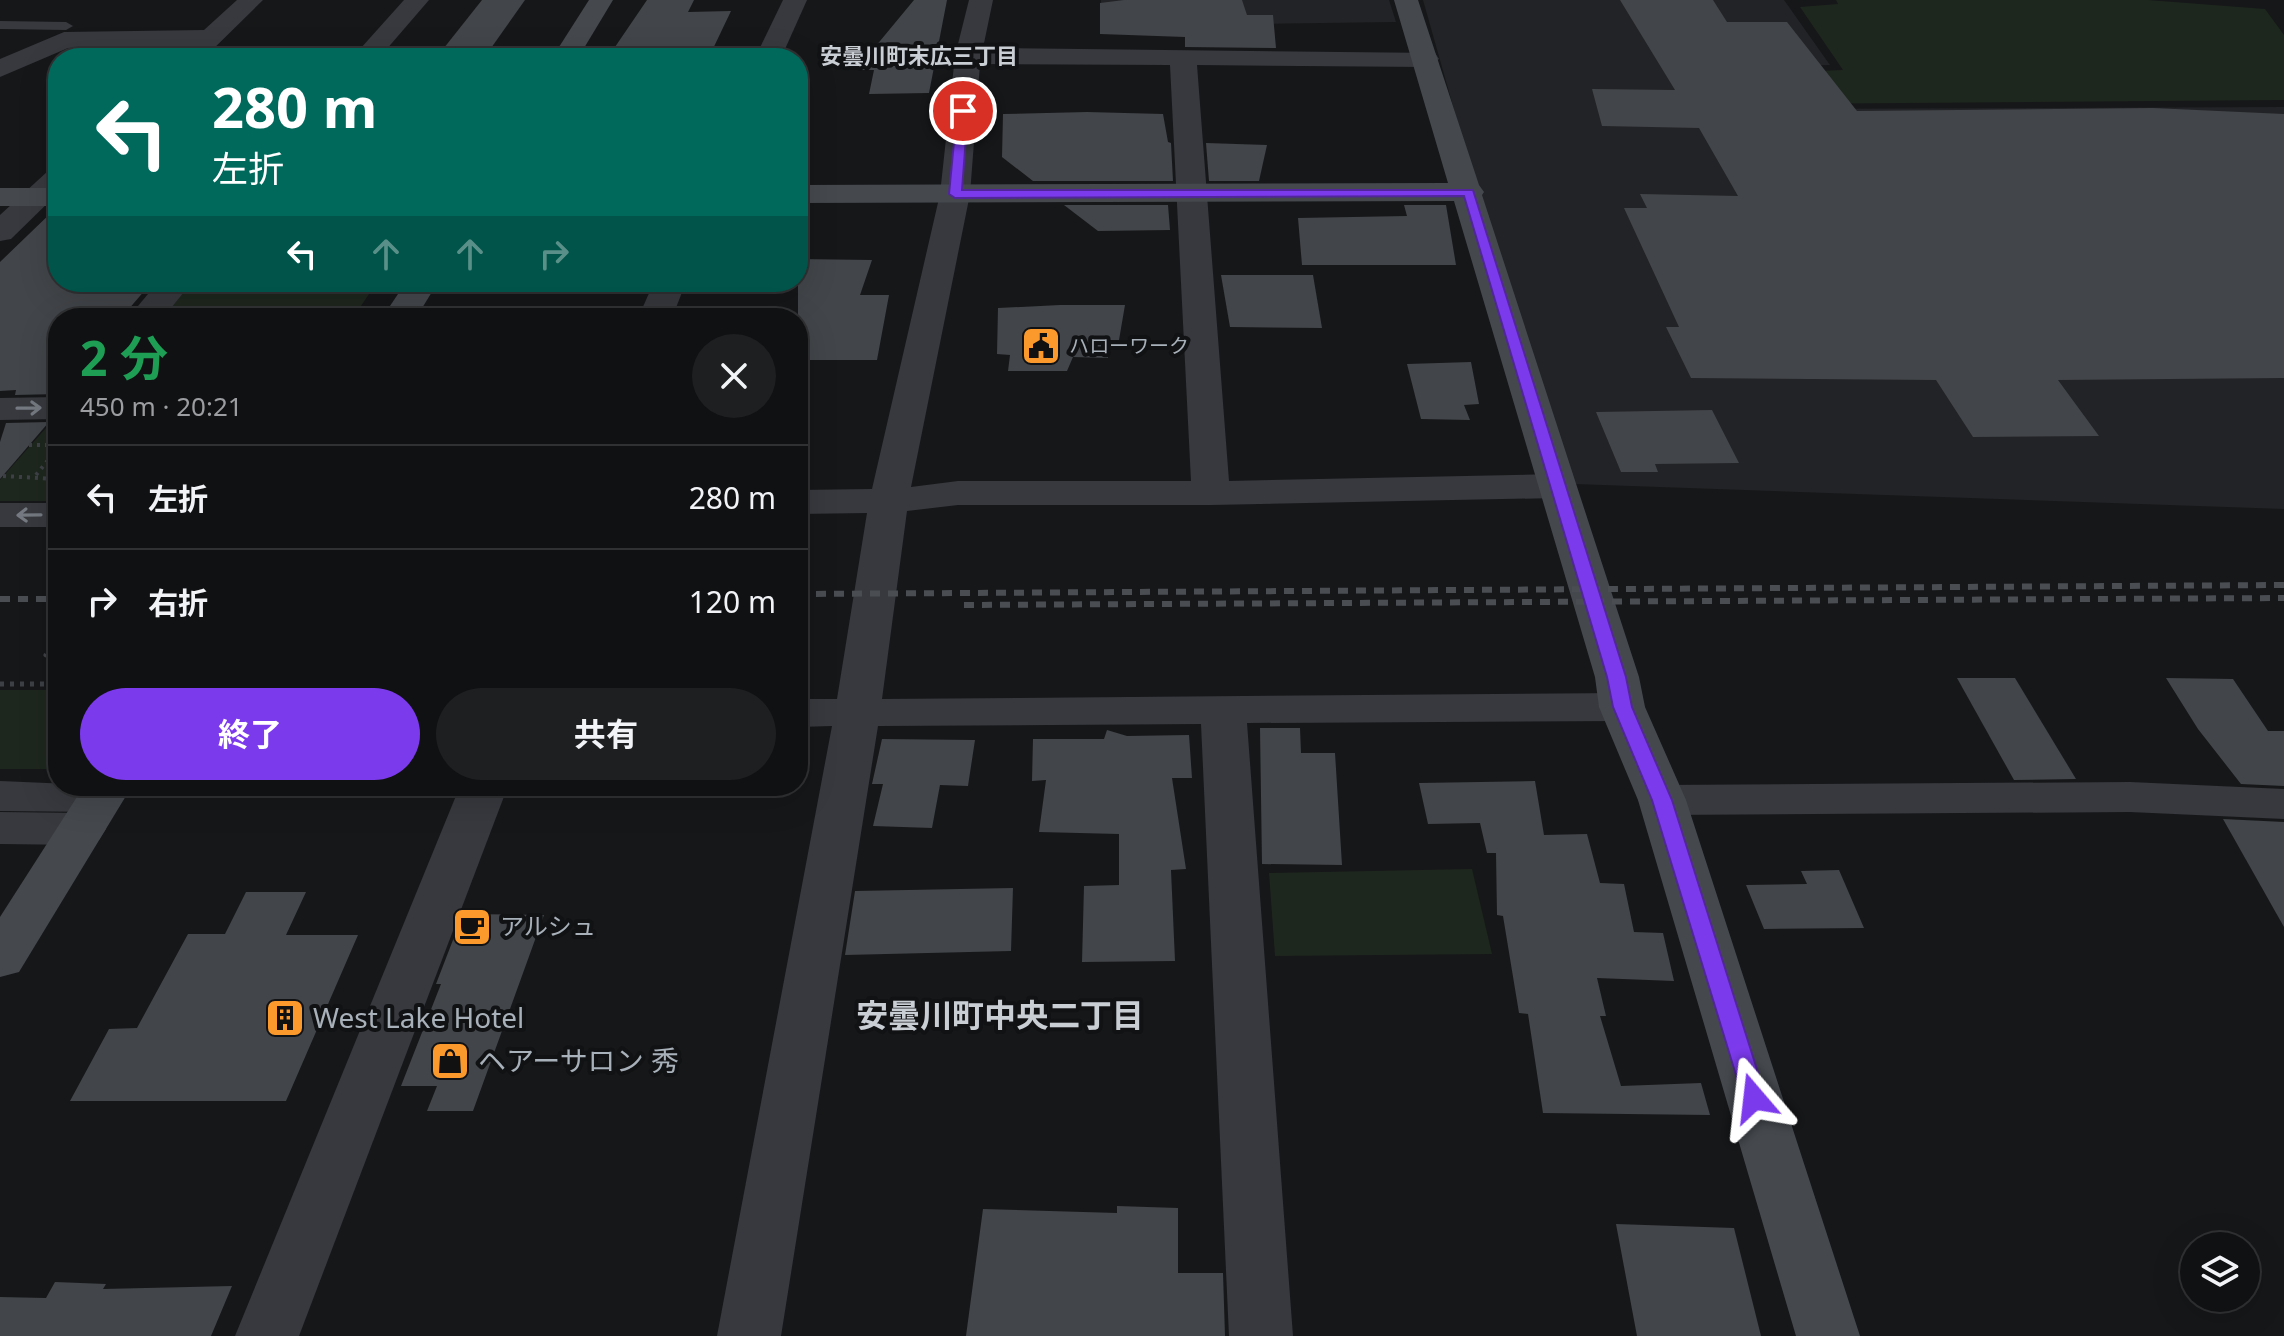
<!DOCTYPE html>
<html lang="ja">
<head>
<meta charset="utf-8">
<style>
  body { margin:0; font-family:"Noto Sans","Noto Sans JP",sans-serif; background:#1e1f21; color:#f1f3f6; height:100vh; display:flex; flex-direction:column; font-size:30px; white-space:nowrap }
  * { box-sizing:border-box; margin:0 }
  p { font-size:26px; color:#9c9da0 }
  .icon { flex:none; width:44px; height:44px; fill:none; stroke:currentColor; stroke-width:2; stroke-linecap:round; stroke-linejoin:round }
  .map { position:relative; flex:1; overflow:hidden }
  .drawer { position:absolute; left:48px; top:308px; width:760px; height:488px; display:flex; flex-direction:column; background:#101113; border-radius:32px; box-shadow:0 8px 32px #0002,0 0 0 2px #303133 }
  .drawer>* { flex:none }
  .guide { position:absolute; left:48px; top:48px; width:760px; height:244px; border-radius:32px; box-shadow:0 8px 32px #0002,0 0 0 2px #303133; background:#00695c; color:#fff; overflow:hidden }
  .buttons { position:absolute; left:2180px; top:1232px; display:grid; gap:16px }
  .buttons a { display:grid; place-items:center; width:80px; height:80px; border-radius:50%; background:#101113; box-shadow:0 8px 32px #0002,0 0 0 2px #303133; font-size:40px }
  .pin { position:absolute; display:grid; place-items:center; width:68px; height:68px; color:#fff; margin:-34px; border:4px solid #fff; border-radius:50%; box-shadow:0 2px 8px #0007 }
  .me { position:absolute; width:88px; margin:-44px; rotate:343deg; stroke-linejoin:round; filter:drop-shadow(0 0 6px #0008) }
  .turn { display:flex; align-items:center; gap:28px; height:168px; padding:0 32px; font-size:36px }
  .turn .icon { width:104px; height:104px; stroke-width:2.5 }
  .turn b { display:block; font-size:56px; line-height:68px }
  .lanes { display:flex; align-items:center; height:76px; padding:0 32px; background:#0003; justify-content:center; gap:40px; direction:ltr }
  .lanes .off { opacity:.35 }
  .round { display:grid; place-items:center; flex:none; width:84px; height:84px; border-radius:42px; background:#1e1f21 }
  .headline { display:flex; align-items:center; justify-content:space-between; height:136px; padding:0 32px }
  h1 { font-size:48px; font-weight:700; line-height:60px; color:#1e9e55 }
  .primary-button { display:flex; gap:16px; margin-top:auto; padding:16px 32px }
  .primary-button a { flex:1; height:92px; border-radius:48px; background:#7c3aed; color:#fff; font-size:32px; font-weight:700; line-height:92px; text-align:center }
  .primary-button a+a { background:#1e1f21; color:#f1f3f6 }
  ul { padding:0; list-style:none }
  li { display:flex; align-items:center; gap:24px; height:104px; padding:0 32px; border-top:2px solid #303133 }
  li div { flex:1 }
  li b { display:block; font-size:30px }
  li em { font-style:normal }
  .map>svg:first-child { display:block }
</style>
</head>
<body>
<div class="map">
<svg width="2284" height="1336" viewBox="0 0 2284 1336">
  <rect width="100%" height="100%" fill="#161719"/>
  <g fill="#222326">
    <path d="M1101 0H1389L1396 22 1100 26Z"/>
    <path d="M1423 0H1784L1830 65 1725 67 1760 109 2284 107V509L1574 484 1455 113Z"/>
  </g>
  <g fill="#1e271e">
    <path d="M1836 0H2148L2265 9 2284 35V100L1769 104 1746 74 1843 70 1800 7 1838 4Z"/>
    <path d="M188 282H377L353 318H158Z"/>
    <path d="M53 420H58V501H0V480Z"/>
    <rect x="0" y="690" width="58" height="79"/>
    <path d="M1472 869 1492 954 1275 956 1269 873Z"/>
  </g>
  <g fill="#424549">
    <path d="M482 0H525L484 58H436Z"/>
    <path d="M647 0H694L688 12 731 11 710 55 620 56 623 48 615 47Z"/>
    <path d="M914 0H947L929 93 869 94 874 70H856Z"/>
    <path d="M1124 0H1242L1247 15H1273L1276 48 1185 47V37L1100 34V3Z"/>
    <path d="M1620 0H1713L1727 22H1787L1857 111 2153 108 2284 114V378L2058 380 2099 436 1973 437 1936 380 1691 378 1666 327H1679L1624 208H1647L1640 194 1738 196 1699 128 1602 126 1592 89 1675 90Z"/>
    <path d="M1087 112 1163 114 1168 142 1171 143 1173 181H1033L1002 157 1003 114Z"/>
    <path d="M1206 143 1267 145 1259 181H1209Z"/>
    <path d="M1064 205H1168L1170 230 1098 231Z"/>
    <path d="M1404 205H1446L1456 265H1302L1298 218 1407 216Z"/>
    <path d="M55 209H58V282H152L121 318H58V394L15 395 16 390 0 391V262Z"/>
    <path d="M798 259 872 260 860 295H889L877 360H798Z"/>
    <path d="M1221 275H1313L1322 328 1230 327Z"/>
    <path d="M1060 305H1125L1119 340H1109L1108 358 1073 357 1067 371H1008L1010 355 997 354 998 308Z"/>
    <path d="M1471 362 1479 404 1464 405 1470 420 1421 419 1407 364Z"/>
    <path d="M1712 410 1739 463 1655 464 1658 472H1621L1596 412Z"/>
    <path d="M49 422 0 479V442L6 423Z"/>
    <path d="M1957 678H2015L2076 779 2014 780Z"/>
    <path d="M2166 678 2233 679 2268 731H2284V786L2241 784 2198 729Z"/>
    <path d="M1260 728H1300L1301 753H1335L1342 865 1262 864Z"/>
    <path d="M1107 730 1127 736 1189 735 1192 778H1172L1186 869 1171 870 1175 961 1082 962 1084 886 1119 885V834L1039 832 1046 780 1032 781 1033 739H1104Z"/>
    <path d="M882 739 975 740 968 786 940 785 932 828 873 826 883 784H872Z"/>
    <path d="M1535 781 1544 835 1587 834 1600 883 1624 884 1634 932 1663 933 1674 981 1597 978 1606 1016H1600L1621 1086 1701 1083 1710 1115 1543 1113 1528 1014 1519 1013 1503 916 1497 915 1496 853H1487L1480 823 1428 824 1419 783Z"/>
    <path d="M2223 819 2284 822V927Z"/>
    <path d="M1839 870 1864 928 1764 929 1746 885 1807 884 1801 871Z"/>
    <path d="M1013 888 1011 951 845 955 855 891Z"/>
    <path d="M246 892H306L286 935H358L286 1101H70L109 1029 137 1028 188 934H225Z"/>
    <path d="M463 914 544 915 473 1111H427L437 1086H401L441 984H436Z"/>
    <path d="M1117 1206 1178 1208V1273H1223L1225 1336H966L983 1209 1117 1213Z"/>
    <path d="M1616 1224 1734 1228 1761 1336H1637Z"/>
    <path d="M55 1282 106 1284 103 1289 232 1286 211 1336H0V1297L46 1298Z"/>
  </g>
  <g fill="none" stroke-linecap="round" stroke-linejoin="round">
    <g stroke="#3d4045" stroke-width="4" stroke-dasharray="3 5" stroke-linecap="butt">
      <path d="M29 445H58"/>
      <path d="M36 475 58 448"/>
      <path d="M3 476 57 479"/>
    </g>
    <g stroke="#3d4045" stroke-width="5" stroke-dasharray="4 6" stroke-linecap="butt">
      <path d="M58 638 46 655H58"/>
      <path d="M0 684H58"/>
    </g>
    <path fill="#37393e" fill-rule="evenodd" d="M0 21 66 22 73 26 66 30 0 29Z"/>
    <g fill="#37393e" fill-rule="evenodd">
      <path d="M237 0H263L204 58H176L187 46 68 48 0 77V59L64 32 204 30Z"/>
      <path d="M404 0H429L379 58H352Z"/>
      <path d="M783 0H807L781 58H755Z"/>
      <path d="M969 0H993L983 48 1435 53 1439 59 1426 67 1197 65 1229 481 1556 474 1570 478 1575 486 1570 494 1556 498 1211 505H958L907 511 882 699 1622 693 1638 697 1645 707 1638 717 1622 721 1247 723 1293 1336H1229L1201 724 878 726 781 1336H717L832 726 798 727V699H837L867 513 798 514V490L872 489 940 194 955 56ZM980 64 1170 65 1191 481H958L911 487 970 194Z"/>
      <path d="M58 168V193L11 239 0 241V215L48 171Z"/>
      <path d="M158 282H192L163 318H128Z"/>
      <path d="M654 282H686L672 318H638Z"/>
      <path d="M58 397V419L0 420V398Z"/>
      <rect x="0" y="503" width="58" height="24"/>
      <path d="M0 781 117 786 125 797 118 808 101 812 0 811Z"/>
      <path d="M2130 782 2284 789V819L2130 812 1662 815 1645 811 1638 800 1645 789 1662 785Z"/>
      <path d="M460 786H508L299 1336H235Z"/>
      <path d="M0 812 82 813 99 818 106 829 99 840 82 845 0 844Z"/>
    </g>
    <g fill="#45494e" fill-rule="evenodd">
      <path d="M589 0H613L578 58H552Z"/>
      <path d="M1394 0H1418L1479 185 1484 192 1482 195 1639 677 1645 707 1686 800 1860 1336H1796L1638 800 1599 707 1595 677 1454 201 798 203V185L1448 183Z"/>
      <rect x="0" y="188" width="58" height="18"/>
      <path d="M406 282H438L416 318H382Z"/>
      <path d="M84 786H132L19 972 0 977V917Z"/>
    </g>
    <g stroke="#4a4e53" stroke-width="6" stroke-dasharray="10 8" stroke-linecap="butt">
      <path d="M798 594 2284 585"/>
      <path d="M0 599H58"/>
      <path d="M964 605 2284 598"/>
    </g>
  </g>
  <defs><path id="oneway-shaft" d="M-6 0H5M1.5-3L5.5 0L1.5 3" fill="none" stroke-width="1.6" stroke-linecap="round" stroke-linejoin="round" transform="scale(2)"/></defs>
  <g stroke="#757a82">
    <use href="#oneway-shaft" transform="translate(29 408) rotate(-1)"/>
    <use href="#oneway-shaft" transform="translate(29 515) rotate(179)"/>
  </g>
  <path fill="#7c3aed" stroke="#51269a" stroke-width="2" d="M963 107 968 111 962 190H1473L1626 677 1632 707 1672 800 1766 1098 1763 1104H1746L1743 1098 1652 800 1613 707 1607 677 1464 196 955 198 949 194 957 111Z"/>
  <defs>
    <symbol id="civic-square" viewBox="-11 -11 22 22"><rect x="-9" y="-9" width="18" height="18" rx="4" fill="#fb992c" stroke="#111214"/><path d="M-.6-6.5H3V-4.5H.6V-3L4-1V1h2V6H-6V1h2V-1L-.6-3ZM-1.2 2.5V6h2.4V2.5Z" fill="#111"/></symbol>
    <symbol id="cafe-square" viewBox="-11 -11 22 22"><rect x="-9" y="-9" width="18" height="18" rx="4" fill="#fb992c" stroke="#111214"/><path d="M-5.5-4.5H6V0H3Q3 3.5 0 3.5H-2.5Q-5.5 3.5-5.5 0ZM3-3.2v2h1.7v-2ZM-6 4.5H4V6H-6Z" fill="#111"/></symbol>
    <symbol id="building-square" viewBox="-11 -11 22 22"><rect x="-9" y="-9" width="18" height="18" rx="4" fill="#fb992c" stroke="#111214"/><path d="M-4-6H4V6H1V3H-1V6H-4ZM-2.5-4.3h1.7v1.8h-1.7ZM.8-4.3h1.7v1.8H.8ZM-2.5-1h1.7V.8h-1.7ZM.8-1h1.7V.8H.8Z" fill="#111"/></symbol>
    <symbol id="shop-square" viewBox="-11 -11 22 22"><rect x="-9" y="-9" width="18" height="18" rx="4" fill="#fb992c" stroke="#111214"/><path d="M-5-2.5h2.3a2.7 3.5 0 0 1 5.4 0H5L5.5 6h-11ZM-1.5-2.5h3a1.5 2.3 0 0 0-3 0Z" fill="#111"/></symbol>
  </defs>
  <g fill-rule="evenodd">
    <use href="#civic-square" x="1019" y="324" width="44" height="44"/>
    <use href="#cafe-square" x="450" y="905" width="44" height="44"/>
    <use href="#building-square" x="263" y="996" width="44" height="44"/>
    <use href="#shop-square" x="428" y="1039" width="44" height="44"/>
  </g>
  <g text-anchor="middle" stroke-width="8" stroke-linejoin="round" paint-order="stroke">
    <g font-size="20" fill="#a8b0b9" stroke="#111214" text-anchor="start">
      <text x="1069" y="353">ハローワーク</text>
    </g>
    <g font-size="22" font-weight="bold" fill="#c9ced5" stroke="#111214">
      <text x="919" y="64">安曇川町末広三丁目</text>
    </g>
    <g font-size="24" fill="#a8b0b9" stroke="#111214" text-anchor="start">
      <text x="500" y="935">アルシュ</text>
    </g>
    <g font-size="28" fill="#a8b0b9" stroke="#111214" text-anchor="start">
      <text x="313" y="1028">West Lake Hotel</text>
      <text x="478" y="1071">ヘアーサロン 秀</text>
    </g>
    <g font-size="32" font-weight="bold" fill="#c9ced5" stroke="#111214">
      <text x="1000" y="1027">安曇川町中央二丁目</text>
    </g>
  </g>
</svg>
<div class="buttons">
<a><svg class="icon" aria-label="layers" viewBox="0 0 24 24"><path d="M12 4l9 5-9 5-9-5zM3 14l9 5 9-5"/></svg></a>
</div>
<div class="pin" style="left:963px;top:111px;background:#d93025"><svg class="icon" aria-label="arrive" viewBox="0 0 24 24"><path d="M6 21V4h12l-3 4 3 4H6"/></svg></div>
<svg class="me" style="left:1754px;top:1098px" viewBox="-20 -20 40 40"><path d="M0-17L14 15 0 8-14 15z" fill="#7c3aed" stroke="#fff" stroke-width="4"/></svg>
<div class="guide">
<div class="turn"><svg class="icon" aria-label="left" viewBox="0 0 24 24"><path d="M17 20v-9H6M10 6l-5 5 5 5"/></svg><div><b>280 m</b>左折</div></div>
<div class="lanes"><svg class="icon" aria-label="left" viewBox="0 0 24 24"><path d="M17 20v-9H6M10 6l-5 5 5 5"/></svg><svg class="icon off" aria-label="ahead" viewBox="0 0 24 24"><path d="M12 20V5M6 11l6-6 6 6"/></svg><svg class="icon off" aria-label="ahead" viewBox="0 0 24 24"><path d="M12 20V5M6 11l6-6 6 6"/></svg><svg class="icon off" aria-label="right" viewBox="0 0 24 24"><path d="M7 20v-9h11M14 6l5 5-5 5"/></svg></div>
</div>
<section class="drawer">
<div class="headline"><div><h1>2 分</h1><p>450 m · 20:21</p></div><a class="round"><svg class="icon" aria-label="close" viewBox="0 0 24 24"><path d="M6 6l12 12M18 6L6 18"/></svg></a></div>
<ul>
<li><svg class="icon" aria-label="left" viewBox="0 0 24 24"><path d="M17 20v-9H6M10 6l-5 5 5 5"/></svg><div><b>左折</b></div><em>280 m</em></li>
<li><svg class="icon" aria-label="right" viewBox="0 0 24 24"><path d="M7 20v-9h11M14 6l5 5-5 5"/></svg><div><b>右折</b></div><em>120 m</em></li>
</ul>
<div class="primary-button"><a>終了</a><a>共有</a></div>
</section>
</div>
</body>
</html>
